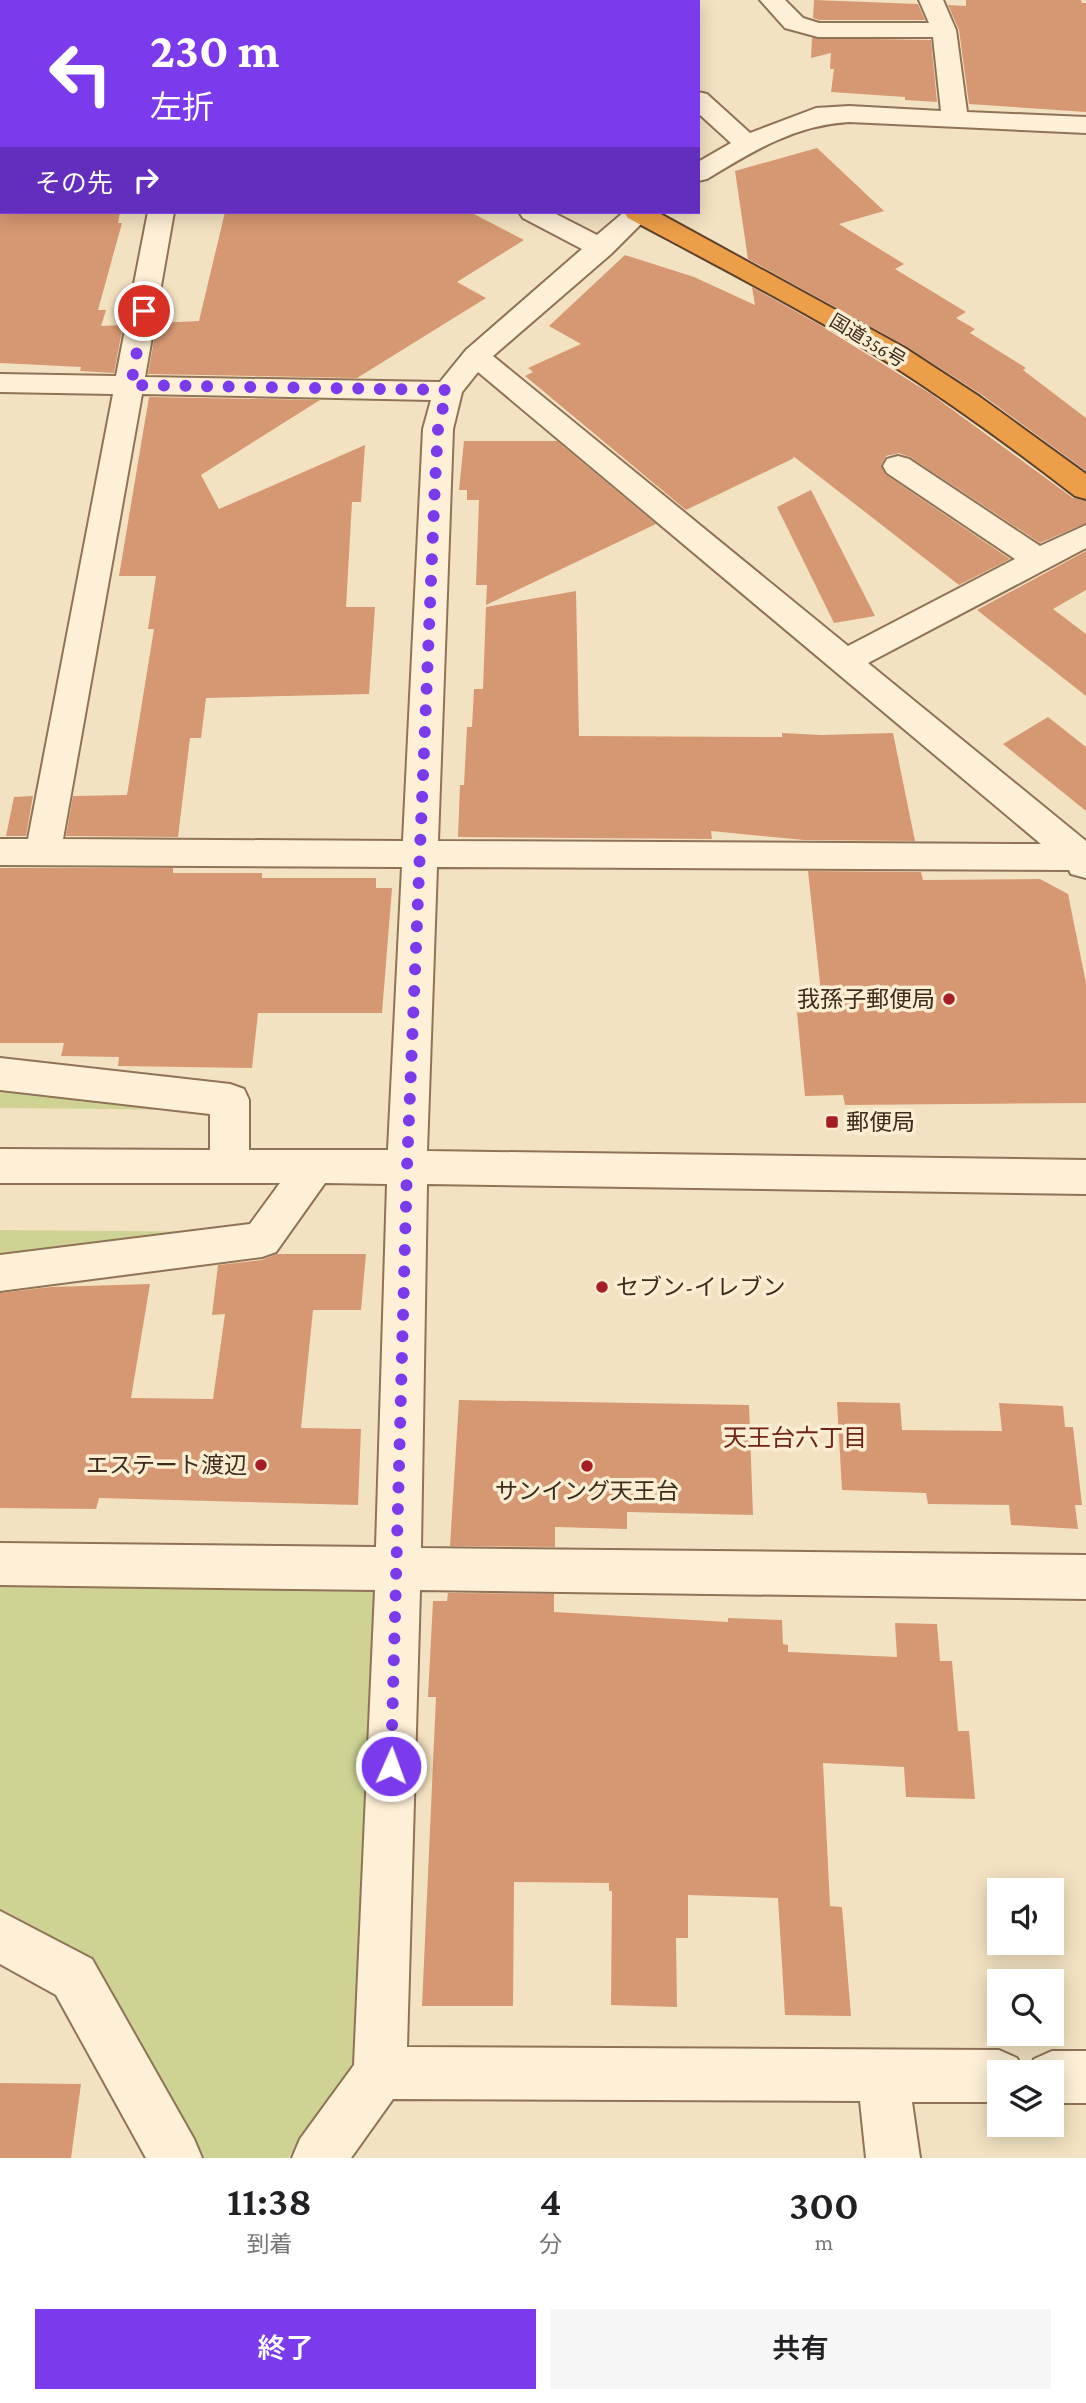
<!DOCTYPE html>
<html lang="ja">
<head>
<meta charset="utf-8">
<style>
  body { margin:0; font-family:"Crimson Pro","Noto Sans JP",serif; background:#f6f6f6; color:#202124; height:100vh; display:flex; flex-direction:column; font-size:26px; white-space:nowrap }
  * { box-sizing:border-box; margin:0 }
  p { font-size:23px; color:#757577 }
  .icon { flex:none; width:38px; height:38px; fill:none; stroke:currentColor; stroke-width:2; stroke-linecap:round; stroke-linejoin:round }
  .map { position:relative; height:2158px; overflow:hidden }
  .details { display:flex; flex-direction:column; background:#fff; flex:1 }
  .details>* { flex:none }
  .top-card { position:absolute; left:0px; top:0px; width:700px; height:214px; box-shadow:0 4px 18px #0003; background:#7c3aed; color:#fff; overflow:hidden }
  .tools { position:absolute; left:987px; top:1878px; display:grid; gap:14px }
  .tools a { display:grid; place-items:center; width:77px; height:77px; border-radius:0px; background:#fff; box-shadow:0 4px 18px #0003; font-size:35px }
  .pin { position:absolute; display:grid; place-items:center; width:60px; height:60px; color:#fff; margin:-30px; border:4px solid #fff; border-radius:50%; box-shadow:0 2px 7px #0007 }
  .me { position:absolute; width:77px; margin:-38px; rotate:2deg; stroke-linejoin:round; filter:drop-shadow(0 0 5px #0008) }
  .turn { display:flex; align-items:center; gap:24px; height:147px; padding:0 35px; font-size:32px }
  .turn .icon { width:91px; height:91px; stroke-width:2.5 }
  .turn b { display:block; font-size:49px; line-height:60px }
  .then { display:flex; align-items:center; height:66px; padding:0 35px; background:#0003; gap:14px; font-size:26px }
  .eta { display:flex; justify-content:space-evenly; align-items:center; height:119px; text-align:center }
  .eta b { font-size:42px; font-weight:600; line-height:49px }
  .button { display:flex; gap:14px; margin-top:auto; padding:14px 35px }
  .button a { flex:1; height:80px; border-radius:0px; background:#7c3aed; color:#fff; font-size:28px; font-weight:600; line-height:80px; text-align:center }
  .button a+a { background:#f6f6f6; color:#202124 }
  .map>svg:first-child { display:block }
</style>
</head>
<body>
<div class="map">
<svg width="1086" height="2158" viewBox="0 0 1086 2158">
  <rect width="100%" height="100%" fill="#f3e2c1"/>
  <g fill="#ced394">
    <path d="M0 1087 196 1110 0 1108Z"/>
    <path d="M0 1230 245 1232 0 1258Z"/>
    <path d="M0 1577 378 1584 362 2058 288 2158H202L0 1912Z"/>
  </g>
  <g fill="#d69872">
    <path d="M814 0 918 4 925 20H819L813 18Z"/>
    <path d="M966 0H1081L1082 3H1086V112L969 104 959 30 948 5 966 6Z"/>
    <path d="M812 38 931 40 937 102 905 100V97L831 92 834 69H830L831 53 811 58Z"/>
    <path d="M817 148 884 211 839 224 904 264 895 269 966 312 956 318 975 329 970 333 1026 368 1023 370 1086 418V471L982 395 906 346 748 259 735 171Z"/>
    <path d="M0 212H120L118 223H122L98 310H106L101 326 123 325 114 373 80 371 81 367 0 363Z"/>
    <path d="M225 212H470L524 240 457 282 486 298 357 378 148 374 157 323 199 321Z"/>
    <path d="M625 255 694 277 755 305 752 287 820 325 931 394 1073 498 1086 501V523L1040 543 910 457 899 453 886 456 881 465 886 475 1010 559 959 585 793 456 794 458 686 510 525 376 533 372 528 368 581 344 549 326Z"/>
    <path d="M149 397 320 400 201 475 219 509 365 445 361 502H352L346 607H375L369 694 206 698 201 738H190L178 837 66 836 73 796 127 795 154 629H148L156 576H119Z"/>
    <path d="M464 441H557L656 524 486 605 487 585H476L479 500H467V490H459Z"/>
    <path d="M811 490 875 616 834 623 777 507Z"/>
    <path d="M1086 551V590L1053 609 1086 634V696L977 610Z"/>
    <path d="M576 591 579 736 782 737V733L821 735 893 733 915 841 804 840 711 831 712 839 458 837 460 785H464L467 727H472L474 689H483L486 607Z"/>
    <path d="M1048 717 1086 747V811L1003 744Z"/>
    <path d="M33 796 26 836H6L14 797Z"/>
    <path d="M0 868H173V873H262V878H376V888H392L382 1013H258L252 1068 118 1066 119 1057 61 1056 64 1043H0Z"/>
    <path d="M808 871 921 872 923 880 1040 879 1068 894 1086 983V1103L845 1105 843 1095 805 1096 796 1002H822Z"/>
    <path d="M277 1254H366L361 1310H313L301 1428 361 1429 358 1505 99 1498 96 1509 0 1508V1293L51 1287 150 1284 131 1398 213 1399 225 1314 212 1315 218 1265 262 1260Z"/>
    <path d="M459 1400 749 1405 753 1515 627 1512V1529L555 1527V1547L450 1546Z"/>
    <path d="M837 1402 900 1403 902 1430 1002 1431 999 1403 1063 1406 1065 1427H1073L1082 1505H1075L1078 1529 1011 1525 1009 1505 928 1504 926 1493 842 1490Z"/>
    <path d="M448 1593 554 1594V1612L728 1622V1618L782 1620 783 1644 788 1645V1652L897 1657 895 1623 937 1624 940 1661H952L958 1731H969L975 1799 906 1797 904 1767 823 1763 830 1906 842 1907 851 2016 785 2015 778 1898 688 1895V1938H676L677 2007 611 2005 612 1891H609V1883L514 1882 513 2006H422L436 1697H428L433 1601H447Z"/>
    <path d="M0 2083 81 2084 71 2158H0Z"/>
  </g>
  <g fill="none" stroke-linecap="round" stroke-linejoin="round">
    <defs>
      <g id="minor">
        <path d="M118 0H144L145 2H119Z"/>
        <path d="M308 0H334L335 2H309Z"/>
        <path d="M577 0H602L603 2H578Z"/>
        <path d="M760 0H785L803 18 819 23H929L919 0H943L956 30 967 112 1086 117V133L849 122C795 125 753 151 707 179L698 181V162L731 143 698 113V92L707 94 750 133 816 108 849 106 941 111 933 37H818L785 28Z"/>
        <path d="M148 212H174L145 377 440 382 466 350 582 249 523 218 519 212H552L597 235 624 212H653L611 254 493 356 848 646 1015 559 887 473 883 466 887 459 898 456 909 459 1040 546 1086 525V548L868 663 1086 841V878L1071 874 1069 870 437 867 427 1151 1086 1160V1194L427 1184 421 1548 1086 1555V1599L420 1590 407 2047 999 2050 1017 2058 1023 2072H999V2102H912L920 2158H866L860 2101 393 2099 351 2158H292L300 2139 354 2065 375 1590 0 1585V1543L376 1547 387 1184 325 1183 276 1252 262 1257 0 1291V1255L250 1224 280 1183H0V1149L210 1150V1114L0 1090V1058L230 1084 244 1089 249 1100V1150H388L402 867 0 865V839H28L113 394 0 392V374L116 376ZM478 372 1041 844 438 841 453 429 462 392ZM142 394 431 400 423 429 403 841 63 839Z"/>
        <path d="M0 1911 92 1959 194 2139 202 2158H146L56 1995 0 1964Z"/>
        <path d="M1052 2051H1086V2103H1052V2072H1028L1034 2059Z"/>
      </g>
      <g id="highway">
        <path d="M231 0H257L258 2H232Z"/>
        <path d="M624 212H657L905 348 980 397 1086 474V499L1075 496C1013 448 950 402 884 360 801 309 714 264 628 218Z"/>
      </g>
    </defs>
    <use href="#minor" stroke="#907256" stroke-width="4"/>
    <use href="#highway" stroke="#5d402b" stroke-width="4"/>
    <use href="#minor" fill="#fdf0d6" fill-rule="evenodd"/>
    <use href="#highway" fill="#ed9e48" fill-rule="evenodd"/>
  </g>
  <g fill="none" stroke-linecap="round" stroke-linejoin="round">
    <path stroke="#7c3aed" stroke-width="12" stroke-dasharray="0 21.6" d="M144 311 131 385 447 390 438 429 435 483 407 1167 391 1766"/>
  </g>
  <g fill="#a61e25" stroke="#faedd2" stroke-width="2.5">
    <circle cx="949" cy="999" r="7"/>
    <rect x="825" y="1115" width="14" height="14" rx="3.5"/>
    <circle cx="602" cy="1287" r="7"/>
    <circle cx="261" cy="1465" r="7"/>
    <circle cx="587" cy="1466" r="7"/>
  </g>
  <g text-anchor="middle" stroke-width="7" stroke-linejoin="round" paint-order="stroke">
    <g font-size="19" fill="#3d2b1c" stroke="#faedd2">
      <text transform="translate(868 340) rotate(31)" y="7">国道356号</text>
    </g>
    <g font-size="23" fill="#3d2b1c" stroke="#faedd2" text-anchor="end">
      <text x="935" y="1007">我孫子郵便局</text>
      <text x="846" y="1130" text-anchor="start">郵便局</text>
      <text x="616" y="1295" text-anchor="start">セブン-イレブン</text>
      <text x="247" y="1473">エステート渡辺</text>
      <text x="587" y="1499" text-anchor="middle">サンイング天王台</text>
    </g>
    <g font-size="24" fill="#702516" stroke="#faedd2">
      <text x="795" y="1446">天王台六丁目</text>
    </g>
  </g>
</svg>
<div class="tools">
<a><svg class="icon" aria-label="sound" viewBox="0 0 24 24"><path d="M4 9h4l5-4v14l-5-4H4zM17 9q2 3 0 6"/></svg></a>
<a><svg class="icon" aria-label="search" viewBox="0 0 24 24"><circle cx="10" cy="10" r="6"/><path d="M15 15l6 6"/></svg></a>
<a><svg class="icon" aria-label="layers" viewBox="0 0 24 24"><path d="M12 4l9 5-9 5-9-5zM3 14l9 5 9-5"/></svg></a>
</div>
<div class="pin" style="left:144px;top:311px;background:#d93025"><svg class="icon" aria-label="arrive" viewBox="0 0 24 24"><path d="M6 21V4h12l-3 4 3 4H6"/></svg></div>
<svg class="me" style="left:391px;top:1766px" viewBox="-20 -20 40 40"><circle r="17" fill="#7c3aed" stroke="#fff" stroke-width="3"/><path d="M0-11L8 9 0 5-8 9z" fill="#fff"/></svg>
<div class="top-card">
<div class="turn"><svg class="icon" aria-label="left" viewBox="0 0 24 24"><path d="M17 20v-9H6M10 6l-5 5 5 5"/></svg><div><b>230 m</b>左折</div></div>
<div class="then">その先<svg class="icon" aria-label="right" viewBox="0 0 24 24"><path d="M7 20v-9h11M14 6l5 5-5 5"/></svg></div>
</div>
</div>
<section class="details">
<div class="eta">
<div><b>11:38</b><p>到着</p></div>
<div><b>4</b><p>分</p></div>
<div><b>300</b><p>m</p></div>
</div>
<div class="button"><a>終了</a><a>共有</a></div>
</section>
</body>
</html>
